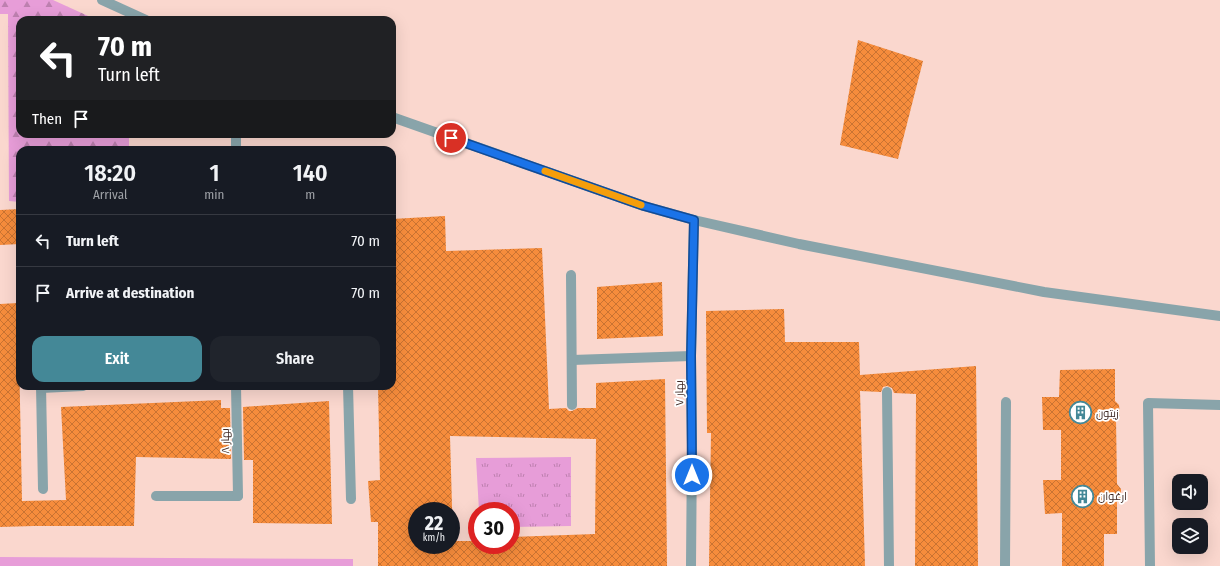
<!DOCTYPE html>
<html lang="en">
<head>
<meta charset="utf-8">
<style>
  body { margin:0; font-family:"Fira Sans Condensed",Cairo,sans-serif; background:#20242c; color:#f1f3f6; height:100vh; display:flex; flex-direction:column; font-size:15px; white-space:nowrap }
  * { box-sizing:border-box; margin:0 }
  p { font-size:13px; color:#9ea1a6 }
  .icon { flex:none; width:22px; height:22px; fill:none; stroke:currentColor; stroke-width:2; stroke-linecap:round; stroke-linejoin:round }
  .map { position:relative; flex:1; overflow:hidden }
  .side { position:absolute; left:16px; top:146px; width:380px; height:244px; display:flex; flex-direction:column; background:#171b24; border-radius:12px; box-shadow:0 4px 16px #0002 }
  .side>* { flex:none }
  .top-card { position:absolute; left:16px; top:16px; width:380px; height:122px; border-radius:12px; box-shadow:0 4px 16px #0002; background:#202124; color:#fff; overflow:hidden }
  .tools { position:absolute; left:1172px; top:474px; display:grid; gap:8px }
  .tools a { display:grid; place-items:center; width:36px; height:36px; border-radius:8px; background:#171b24; box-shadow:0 4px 16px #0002; font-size:20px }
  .speed { position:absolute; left:408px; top:502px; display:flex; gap:8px; font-size:20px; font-weight:700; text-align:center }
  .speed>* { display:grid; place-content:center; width:52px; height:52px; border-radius:50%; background:#171b24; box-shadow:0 4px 16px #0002; line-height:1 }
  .speed small { font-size:10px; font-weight:400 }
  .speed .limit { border:6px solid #d22; background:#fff; color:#111 }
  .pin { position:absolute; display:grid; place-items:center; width:34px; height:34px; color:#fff; margin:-17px; border:2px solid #fff; border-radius:50%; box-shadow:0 1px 4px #0007 }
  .me { position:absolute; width:44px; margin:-22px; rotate:0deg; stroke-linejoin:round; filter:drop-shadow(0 0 3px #0008) }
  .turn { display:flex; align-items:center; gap:14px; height:84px; padding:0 16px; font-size:18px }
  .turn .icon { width:52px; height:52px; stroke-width:2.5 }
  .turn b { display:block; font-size:28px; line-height:34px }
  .then { display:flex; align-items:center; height:38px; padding:0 16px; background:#0003; gap:8px; font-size:15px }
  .eta { display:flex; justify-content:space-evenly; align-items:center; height:68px; text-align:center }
  .eta b { font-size:24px; font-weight:600; line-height:28px }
  .primary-button { display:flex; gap:8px; margin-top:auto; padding:8px 16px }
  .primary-button a { flex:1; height:46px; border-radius:12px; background:#448897; color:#fff; font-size:16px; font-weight:600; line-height:46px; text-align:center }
  .primary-button a+a { background:#20242c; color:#f1f3f6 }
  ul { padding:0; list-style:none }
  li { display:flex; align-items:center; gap:12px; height:52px; padding:0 16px; border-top:1px solid #363941 }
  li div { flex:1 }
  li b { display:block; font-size:15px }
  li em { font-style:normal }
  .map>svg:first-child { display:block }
</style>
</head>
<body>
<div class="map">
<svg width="1220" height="566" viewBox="0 0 1220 566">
  <defs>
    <pattern id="grass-tufts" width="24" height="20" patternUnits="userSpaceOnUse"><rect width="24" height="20" fill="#e79dd8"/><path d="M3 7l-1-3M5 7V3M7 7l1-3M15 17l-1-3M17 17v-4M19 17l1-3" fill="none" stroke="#bd80af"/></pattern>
    <pattern id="forest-firs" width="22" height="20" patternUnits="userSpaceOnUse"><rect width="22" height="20" fill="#e79dd8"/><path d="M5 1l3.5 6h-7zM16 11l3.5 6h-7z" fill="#bd80af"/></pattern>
    <pattern id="building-cross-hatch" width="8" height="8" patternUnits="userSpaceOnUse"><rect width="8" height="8" fill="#f68c3c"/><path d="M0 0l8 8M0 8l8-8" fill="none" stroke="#c97332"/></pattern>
  </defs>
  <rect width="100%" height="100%" fill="#fad7ce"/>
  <path fill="url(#grass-tufts)" d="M571 457V526L511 527V511H479L476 458Z"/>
  <path fill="url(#forest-firs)" d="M0 0H53L97 20H20V134H129V150H20V202L9 201 8 14H0Z"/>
  <path fill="#e79dd8" d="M0 557 353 559V566H0Z"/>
  <g fill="url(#building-cross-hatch)" fill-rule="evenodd">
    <path d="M858 40 923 61 898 159 840 145Z"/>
    <path d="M20 209V244L0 245V210Z"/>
    <path d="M445 216 446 251 542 248 549 409 566 408 569 411H572L578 408H596V383L665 379 667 566H378V522H371L368 481 380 480 378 386H392V219ZM450 436 596 439 595 534 511 537V545H477V541H453ZM417 511H451V545H417Z"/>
    <path d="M662 282 663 336 597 339V287Z"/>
    <path d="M18 303 22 501 66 500 61 407 221 400V408H230L231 459 136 457 134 526H34L0 527V304Z"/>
    <path d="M784 309 785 342H859L860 375 976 366 978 566H915L916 394 894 393 892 388 887 386 883 387 881 392 860 391 865 566H709L711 433H707L706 311Z"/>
    <path d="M1115 369V401L1119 405 1120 416 1116 419 1117 484 1121 489V499L1117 502V534H1104V566H1062V513L1045 514 1043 480H1061V430H1043L1042 397H1059L1060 370Z"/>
    <path d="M329 401 332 524 253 523V460H244L243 407Z"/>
  </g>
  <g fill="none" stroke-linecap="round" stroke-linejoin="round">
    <g stroke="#89a4aa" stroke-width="10">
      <path d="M571 275 572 405"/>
      <path d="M572 360 691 356"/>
      <path d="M41 386 43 489"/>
      <path d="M348 386 351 499"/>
      <path d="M887 392 889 566"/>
      <path d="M156 496H238"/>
      <path d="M1005 566 1006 402"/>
    </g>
    <g stroke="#89a4aa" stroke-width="10">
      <path d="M236 150V134"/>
      <path d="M236 386 238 496"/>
      <path d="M41 388 83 386"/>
      <path d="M691 566 692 444 691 356 694 220"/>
    </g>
    <g stroke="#89a4aa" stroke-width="10">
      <path d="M102 0 146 20"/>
      <path d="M392 117 644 206 694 220 799 244 1044 292 1220 316"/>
      <path d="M1150 566 1148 403 1220 405"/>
    </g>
  </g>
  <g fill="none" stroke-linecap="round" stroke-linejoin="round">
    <defs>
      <path id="route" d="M451 138 644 206 694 220 691 356 692 475"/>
    </defs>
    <use href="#route" stroke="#114b97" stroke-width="10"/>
    <use href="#route" stroke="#1a73e8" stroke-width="7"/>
    <path stroke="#f59e0b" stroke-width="7" d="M545 171 641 205"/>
  </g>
  <defs>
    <symbol id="building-ring" viewBox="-11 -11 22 22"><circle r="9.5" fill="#fff" stroke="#448897" stroke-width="1.5"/><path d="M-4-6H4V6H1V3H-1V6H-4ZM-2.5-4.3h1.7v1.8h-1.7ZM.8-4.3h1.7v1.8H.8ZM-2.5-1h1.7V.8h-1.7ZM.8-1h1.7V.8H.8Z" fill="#448897"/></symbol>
  </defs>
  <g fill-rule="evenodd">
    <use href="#building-ring" x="1068" y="400" width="25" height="25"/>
    <use href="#building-ring" x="1070" y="484" width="25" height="25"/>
  </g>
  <g text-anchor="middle" stroke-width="3.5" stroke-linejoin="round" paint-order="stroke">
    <g font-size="11" fill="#402a25" stroke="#fff">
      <text transform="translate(679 393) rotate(-91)" y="4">بهار ۷</text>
      <text transform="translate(225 441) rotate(-91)" y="4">بهار ۸</text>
    </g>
    <g font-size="11" fill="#402a25" stroke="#fff" text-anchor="start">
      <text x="1096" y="417">زیتون</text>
      <text x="1098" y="500">ارغوان</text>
    </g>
  </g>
</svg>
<div class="tools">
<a><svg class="icon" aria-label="sound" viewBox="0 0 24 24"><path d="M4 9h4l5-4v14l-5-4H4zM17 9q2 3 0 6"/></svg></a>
<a><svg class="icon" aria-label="layers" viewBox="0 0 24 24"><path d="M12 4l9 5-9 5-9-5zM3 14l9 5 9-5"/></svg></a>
</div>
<div class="speed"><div>22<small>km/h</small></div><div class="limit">30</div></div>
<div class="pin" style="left:451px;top:138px;background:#d93025"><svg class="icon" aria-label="arrive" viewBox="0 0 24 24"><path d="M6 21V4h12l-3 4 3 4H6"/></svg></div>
<svg class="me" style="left:692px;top:475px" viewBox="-20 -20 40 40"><circle r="17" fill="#1a73e8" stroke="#fff" stroke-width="3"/><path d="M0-11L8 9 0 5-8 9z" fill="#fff"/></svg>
<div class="top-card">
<div class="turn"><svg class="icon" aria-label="left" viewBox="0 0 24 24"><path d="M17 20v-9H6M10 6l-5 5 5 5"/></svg><div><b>70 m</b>Turn left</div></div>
<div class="then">Then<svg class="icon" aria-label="arrive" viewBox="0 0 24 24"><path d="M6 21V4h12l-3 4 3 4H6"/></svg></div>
</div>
<section class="side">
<div class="eta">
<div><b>18:20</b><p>Arrival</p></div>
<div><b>1</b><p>min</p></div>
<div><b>140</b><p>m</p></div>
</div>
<ul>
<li><svg class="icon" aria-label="left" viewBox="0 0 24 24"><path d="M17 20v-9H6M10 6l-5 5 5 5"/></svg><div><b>Turn left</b></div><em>70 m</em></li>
<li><svg class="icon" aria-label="arrive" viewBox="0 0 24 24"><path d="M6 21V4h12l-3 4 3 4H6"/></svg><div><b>Arrive at destination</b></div><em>70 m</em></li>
</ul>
<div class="primary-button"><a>Exit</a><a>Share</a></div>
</section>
</div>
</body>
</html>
